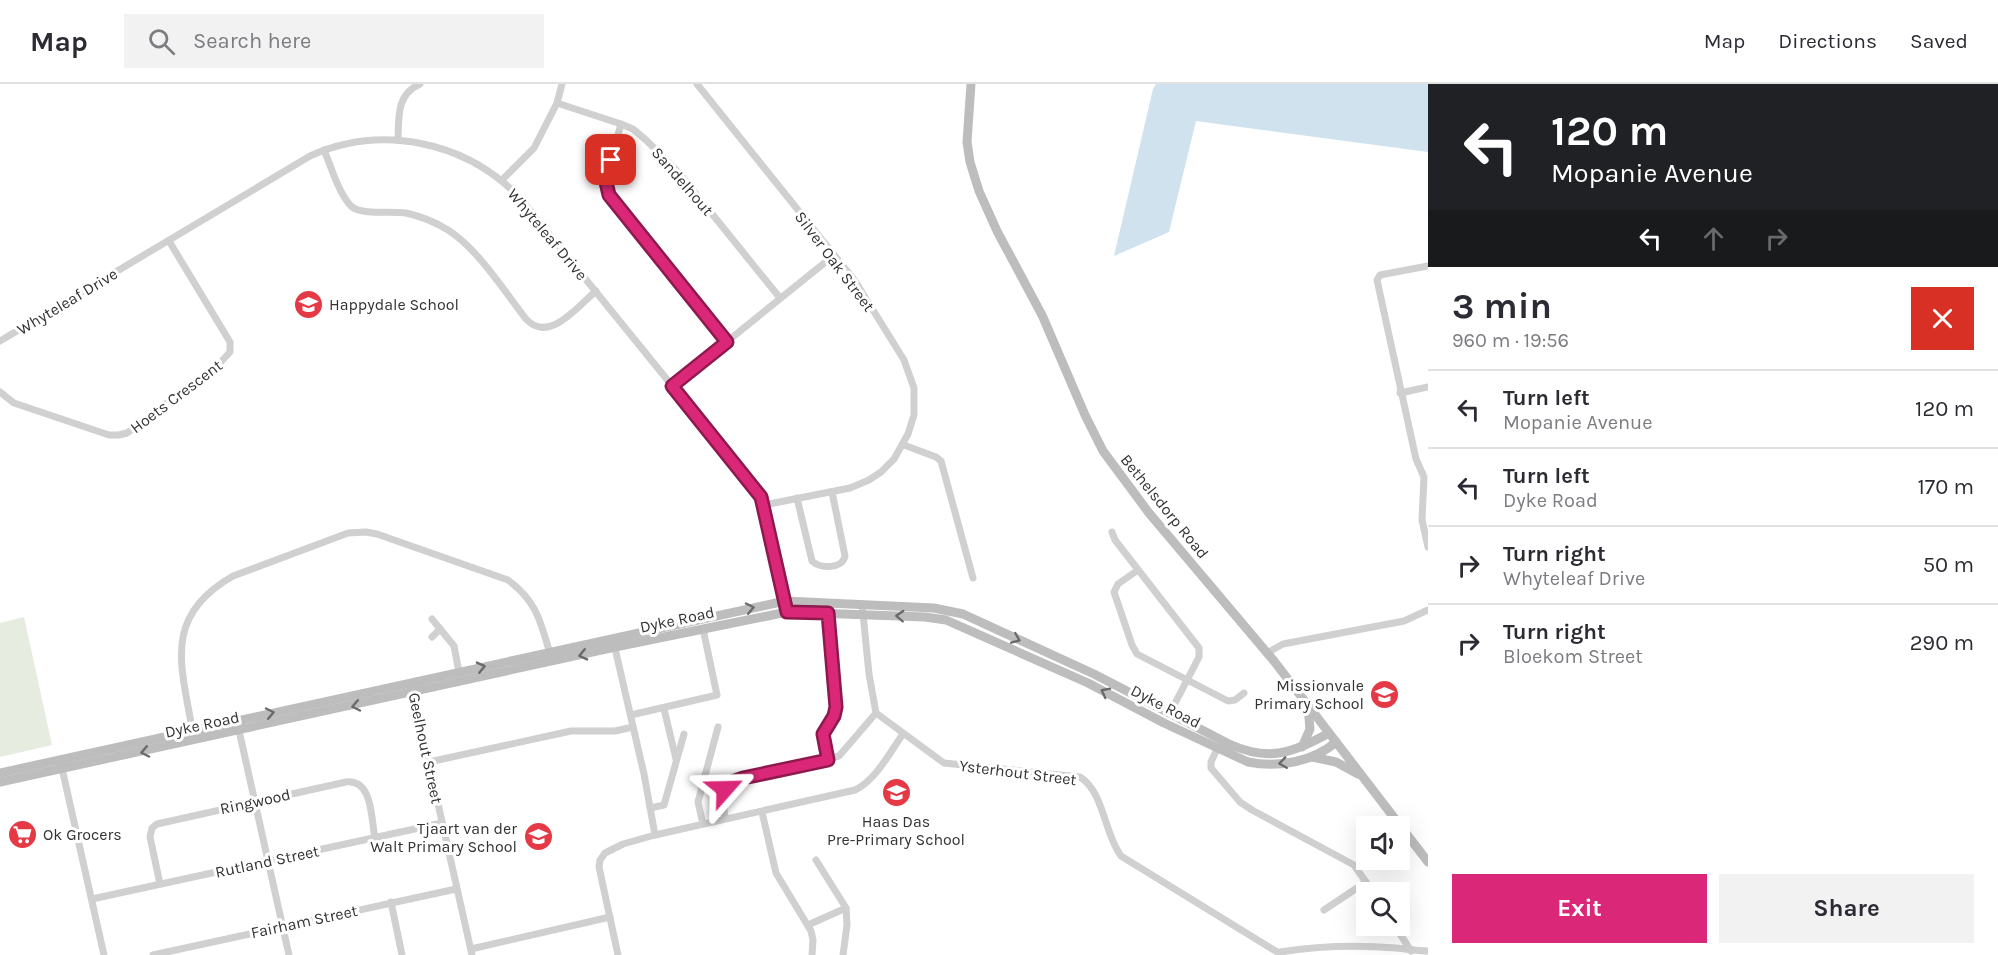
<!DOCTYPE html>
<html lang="en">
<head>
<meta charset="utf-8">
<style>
  body { margin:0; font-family:Karla,sans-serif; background:#f2f2f3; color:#2b2b33; height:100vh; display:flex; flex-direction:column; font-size:22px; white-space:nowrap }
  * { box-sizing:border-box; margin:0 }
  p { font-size:20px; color:#7c7c81 }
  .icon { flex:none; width:33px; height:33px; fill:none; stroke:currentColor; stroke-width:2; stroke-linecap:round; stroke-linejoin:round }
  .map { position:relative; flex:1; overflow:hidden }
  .sheet { display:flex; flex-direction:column; background:#fff; width:570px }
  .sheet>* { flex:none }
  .banner { background:#202124; color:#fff; overflow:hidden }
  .controls { position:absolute; left:1356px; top:732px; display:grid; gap:12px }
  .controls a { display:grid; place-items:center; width:54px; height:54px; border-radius:0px; background:#fff; box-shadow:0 6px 24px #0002; font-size:30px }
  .pin { position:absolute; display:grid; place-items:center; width:51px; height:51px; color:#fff; margin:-26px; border-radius:12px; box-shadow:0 3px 9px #0006 }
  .me { position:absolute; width:66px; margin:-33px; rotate:65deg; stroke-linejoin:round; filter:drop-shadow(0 0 4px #0008) }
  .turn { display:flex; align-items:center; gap:21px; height:126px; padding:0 24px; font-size:27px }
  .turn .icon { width:78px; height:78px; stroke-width:2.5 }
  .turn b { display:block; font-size:42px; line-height:51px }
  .lanes { display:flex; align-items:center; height:57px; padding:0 24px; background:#0003; justify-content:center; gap:30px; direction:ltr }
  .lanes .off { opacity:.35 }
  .round { display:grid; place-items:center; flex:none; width:63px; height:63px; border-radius:0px; background:#f2f2f3 }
  .summary { display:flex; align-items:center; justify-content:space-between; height:102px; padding:0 24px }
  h1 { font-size:36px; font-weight:700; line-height:45px }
  .action { display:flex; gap:12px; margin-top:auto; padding:12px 24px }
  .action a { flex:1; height:69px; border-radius:0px; background:#db2777; color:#fff; font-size:24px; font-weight:700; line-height:69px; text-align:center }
  .action a+a { background:#f2f2f3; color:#2b2b33 }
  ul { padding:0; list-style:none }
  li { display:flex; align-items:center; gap:18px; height:78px; padding:0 24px; border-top:2px solid #e1e1e2 }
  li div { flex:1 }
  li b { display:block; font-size:22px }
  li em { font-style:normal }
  header { display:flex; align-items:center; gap:36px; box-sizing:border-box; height:84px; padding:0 30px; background:#fff; border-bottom:2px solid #e1e1e2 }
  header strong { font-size:28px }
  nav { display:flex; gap:33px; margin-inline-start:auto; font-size:21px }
  .search { width:420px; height:54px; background:#f2f2f3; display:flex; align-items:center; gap:15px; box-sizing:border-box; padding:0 21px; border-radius:0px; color:#7c7c81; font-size:22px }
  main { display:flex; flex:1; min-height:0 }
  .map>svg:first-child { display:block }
</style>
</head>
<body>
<header>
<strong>Map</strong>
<div class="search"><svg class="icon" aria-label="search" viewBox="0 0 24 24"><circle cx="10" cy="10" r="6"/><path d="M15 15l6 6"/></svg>Search here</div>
<nav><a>Map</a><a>Directions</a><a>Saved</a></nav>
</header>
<main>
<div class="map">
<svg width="1428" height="871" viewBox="0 0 1428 871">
  <rect width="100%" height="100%" fill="#fff"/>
  <path fill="#e6ecdf" d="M24 533 52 661 0 673V539Z"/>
  <path fill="#cfe2ee" d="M1156 0H1428V68L1196 37 1169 148 1114 172 1153 5Z"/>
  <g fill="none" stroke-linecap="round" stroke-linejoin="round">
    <g stroke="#d0d0d0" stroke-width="7">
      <path d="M697 0 855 197 904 276 914 304V331L908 350 894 375 881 388 869 396 850 404 764 421"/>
      <path d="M557 19 621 40 633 45 646 56 679 89 780 214"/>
      <path d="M621 40 606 94 609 111 727 258"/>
      <path d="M398 56C399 32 396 11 420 0"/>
      <path d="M324 66C331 82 339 111 352 123 362 131 392 127 406 129 420 132 435 138 448 146 478 165 504 207 526 235 549 260 577 223 596 207"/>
      <path d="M502 96 534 64 557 19 562 0"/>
      <path d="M1428 182 1380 191 1377 196 1416 375 1424 393 1422 436 1428 463"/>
      <path d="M0 257 310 72C381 40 465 57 519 113L751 399 764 421 787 528"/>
      <path d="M672 302 833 172"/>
      <path d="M0 308 14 319 109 351H119L127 349 219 280 230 268V258L169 157"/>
      <path d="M1400 309 1428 303"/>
      <path d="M904 361 936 373 941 377 973 494"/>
      <path d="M797 414 812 477C820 485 843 485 845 472L832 408"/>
      <path d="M1112 448 1115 456 1199 564V573L1170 629"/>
      <path d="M1138 486 1118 500 1114 508 1132 561 1137 570 1228 617 1235 616 1244 609"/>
      <path d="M862 520 869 590 876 629 944 679 1080 693C1104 708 1104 749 1121 772L1282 871"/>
      <path d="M828 529 836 623 834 632 823 650 828 676"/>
      <path d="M432 535 454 562 459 588"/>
      <path d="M432 553 440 545"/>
      <path d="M614 560 644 690 655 751"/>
      <path d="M1267 569 1283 560 1404 537 1428 526"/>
      <path d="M412 604 472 871"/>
      <path d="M664 625 676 675"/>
      <path d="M631 631 717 611 703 545"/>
      <path d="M238 642 289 871"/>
      <path d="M193 650C182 583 161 533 233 492L348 449 366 448 377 450 508 496C538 518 541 540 551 573"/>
      <path d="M1217 665 1211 678V684L1240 718 1252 726 1354 781 1373 808"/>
      <path d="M429 678 571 647H615L633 643"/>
      <path d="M61 680 104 871"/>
      <path d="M650 724 664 721 684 650"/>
      <path d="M762 728 776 789 811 847 813 856 812 871"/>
      <path d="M725 735 723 717 728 700 743 694 839 672 876 629"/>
      <path d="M703 740 698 718 718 643"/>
      <path d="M816 776 846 824 847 841 843 871"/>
      <path d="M160 800 150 753 152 744 157 740 346 698C373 695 371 735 375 754"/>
      <path d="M92 815 442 739"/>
      <path d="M391 818 402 871"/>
      <path d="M1324 826 1366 798"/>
      <path d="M808 841 846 824"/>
      <path d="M1395 842 1411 867"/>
      <path d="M471 865 610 833"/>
      <path d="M1280 868C1318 862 1357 861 1396 864 1407 865 1417 867 1428 867"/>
      <path d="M153 871 456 805"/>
      <path d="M618 871 599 783 600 776 605 769 623 760 655 751 855 706C876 696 890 668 903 650"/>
    </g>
    <g stroke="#bdbdbd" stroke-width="9">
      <path d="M971 0 967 58 970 78 979 107 997 147 1042 231 1085 331 1103 367 1149 429 1274 577 1428 778"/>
      <path d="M1302 663 1310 645 1308 623"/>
      <path d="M1312 673 1336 678 1358 690"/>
      <path d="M0 689 785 517 934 524 963 530 1094 590 1229 660C1269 678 1293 669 1329 649"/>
      <path d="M0 698 615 563 787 528 925 533 946 536 1088 599 1164 639 1248 678C1278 684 1313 678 1336 658"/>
    </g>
  </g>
  <defs><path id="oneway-chevron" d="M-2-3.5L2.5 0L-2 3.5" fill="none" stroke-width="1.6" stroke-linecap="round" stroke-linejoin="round" transform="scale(1.5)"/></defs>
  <g stroke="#6a6a6a">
    <use href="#oneway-chevron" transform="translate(750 524) rotate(-12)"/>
    <use href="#oneway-chevron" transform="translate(900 532) rotate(-177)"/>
    <use href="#oneway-chevron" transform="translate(1016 555) rotate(23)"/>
    <use href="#oneway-chevron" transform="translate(583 571) rotate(167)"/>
    <use href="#oneway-chevron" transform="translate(481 583) rotate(-13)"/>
    <use href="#oneway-chevron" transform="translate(1105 608) rotate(-153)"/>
    <use href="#oneway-chevron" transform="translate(356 622) rotate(168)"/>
    <use href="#oneway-chevron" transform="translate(270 629) rotate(-12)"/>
    <use href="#oneway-chevron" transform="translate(145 668) rotate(168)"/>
    <use href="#oneway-chevron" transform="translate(1283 679) rotate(172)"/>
  </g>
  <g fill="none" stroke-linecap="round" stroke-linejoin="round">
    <defs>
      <path id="route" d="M611 76 606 98 609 111 727 258 672 302 761 413 787 528 828 529 836 623 834 632 823 650 828 676 743 694 732 698 725 705"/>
    </defs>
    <use href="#route" stroke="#8e194d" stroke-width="15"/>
    <use href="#route" stroke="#db2777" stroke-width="10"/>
  </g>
  <defs>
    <symbol id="school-disc" viewBox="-11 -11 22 22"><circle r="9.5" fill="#e63946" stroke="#fff"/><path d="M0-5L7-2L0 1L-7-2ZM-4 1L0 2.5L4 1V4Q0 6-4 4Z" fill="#fff"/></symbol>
    <symbol id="supermarket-disc" viewBox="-11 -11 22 22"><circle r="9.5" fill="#e63946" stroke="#fff"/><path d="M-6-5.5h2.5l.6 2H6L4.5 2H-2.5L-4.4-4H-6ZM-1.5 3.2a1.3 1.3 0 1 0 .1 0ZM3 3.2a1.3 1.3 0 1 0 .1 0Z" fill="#fff"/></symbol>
  </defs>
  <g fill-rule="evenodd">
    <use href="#school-disc" x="292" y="204" width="33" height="33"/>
    <use href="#school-disc" x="1368" y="594" width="33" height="33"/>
    <use href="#school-disc" x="880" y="692" width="33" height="33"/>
    <use href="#supermarket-disc" x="6" y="734" width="33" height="33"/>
    <use href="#school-disc" x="522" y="736" width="33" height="33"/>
  </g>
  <g text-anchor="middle" stroke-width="6" stroke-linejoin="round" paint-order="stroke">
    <g font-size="16" fill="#333" stroke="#fff">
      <text transform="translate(683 97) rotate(49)" y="6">Sandelhout</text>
      <text transform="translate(548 150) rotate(50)" y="6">Whyteleaf Drive</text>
      <text transform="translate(835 177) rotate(53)" y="6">Silver Oak Street</text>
      <text transform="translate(67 217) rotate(-31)" y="6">Whyteleaf Drive</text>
      <text transform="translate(176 312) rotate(-37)" y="6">Hoets Crescent</text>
      <text transform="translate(1165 422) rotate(51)" y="6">Bethelsdorp Road</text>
      <text transform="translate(677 535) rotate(-12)" y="6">Dyke Road</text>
      <text transform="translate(1166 622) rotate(27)" y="6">Dyke Road</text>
      <text transform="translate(202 640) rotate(-12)" y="6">Dyke Road</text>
      <text transform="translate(426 664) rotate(78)" y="6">Geelhout Street</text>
      <text transform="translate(1018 688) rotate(7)" y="6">Ysterhout Street</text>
      <text transform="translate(255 717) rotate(-12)" y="6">Ringwood</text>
      <text transform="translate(267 777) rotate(-12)" y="6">Rutland Street</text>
      <text transform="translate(304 837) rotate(-12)" y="6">Fairham Street</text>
    </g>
    <g font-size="16" fill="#333" stroke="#fff" text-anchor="start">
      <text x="329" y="226">Happydale School</text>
      <text x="1364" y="607" text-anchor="end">Missionvale<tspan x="1364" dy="18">Primary School</tspan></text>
      <text x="896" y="743" text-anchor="middle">Haas Das<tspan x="896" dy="18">Pre-Primary School</tspan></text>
      <text x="517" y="750" text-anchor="end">Tjaart van der<tspan x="517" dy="18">Walt Primary School</tspan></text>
      <text x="43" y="756">Ok Grocers</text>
    </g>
  </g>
</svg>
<div class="controls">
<a><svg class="icon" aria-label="sound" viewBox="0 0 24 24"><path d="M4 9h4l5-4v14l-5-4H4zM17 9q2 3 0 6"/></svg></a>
<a><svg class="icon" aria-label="search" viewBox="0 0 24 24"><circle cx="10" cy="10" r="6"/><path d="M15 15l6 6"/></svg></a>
</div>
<div class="pin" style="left:611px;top:76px;background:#d93025"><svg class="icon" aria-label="arrive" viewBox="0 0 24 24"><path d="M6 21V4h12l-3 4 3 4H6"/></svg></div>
<svg class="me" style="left:725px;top:705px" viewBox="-20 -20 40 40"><path d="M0-17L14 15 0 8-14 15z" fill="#db2777" stroke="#fff" stroke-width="4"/></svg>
</div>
<section class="sheet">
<div class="banner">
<div class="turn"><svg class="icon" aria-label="left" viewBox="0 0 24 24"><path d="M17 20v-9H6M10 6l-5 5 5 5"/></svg><div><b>120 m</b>Mopanie Avenue</div></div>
<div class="lanes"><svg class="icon" aria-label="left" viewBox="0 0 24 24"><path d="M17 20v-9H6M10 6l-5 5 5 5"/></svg><svg class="icon off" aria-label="ahead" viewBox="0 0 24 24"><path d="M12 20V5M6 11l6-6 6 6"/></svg><svg class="icon off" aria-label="right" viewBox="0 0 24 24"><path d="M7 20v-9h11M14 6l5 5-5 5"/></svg></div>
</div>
<div class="summary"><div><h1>3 min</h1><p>960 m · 19:56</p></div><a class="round" style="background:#d93025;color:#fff"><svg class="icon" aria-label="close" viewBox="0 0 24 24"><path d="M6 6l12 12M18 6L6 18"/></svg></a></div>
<ul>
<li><svg class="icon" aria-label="left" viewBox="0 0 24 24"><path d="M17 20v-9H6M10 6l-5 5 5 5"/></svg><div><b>Turn left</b><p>Mopanie Avenue</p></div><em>120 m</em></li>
<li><svg class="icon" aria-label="left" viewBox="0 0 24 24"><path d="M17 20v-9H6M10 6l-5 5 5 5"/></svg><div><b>Turn left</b><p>Dyke Road</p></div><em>170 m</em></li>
<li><svg class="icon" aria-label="right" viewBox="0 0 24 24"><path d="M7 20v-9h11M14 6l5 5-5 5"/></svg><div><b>Turn right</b><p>Whyteleaf Drive</p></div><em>50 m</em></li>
<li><svg class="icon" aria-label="right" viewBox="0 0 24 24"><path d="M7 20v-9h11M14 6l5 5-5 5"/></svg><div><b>Turn right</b><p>Bloekom Street</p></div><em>290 m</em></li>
</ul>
<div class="action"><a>Exit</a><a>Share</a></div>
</section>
</main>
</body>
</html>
